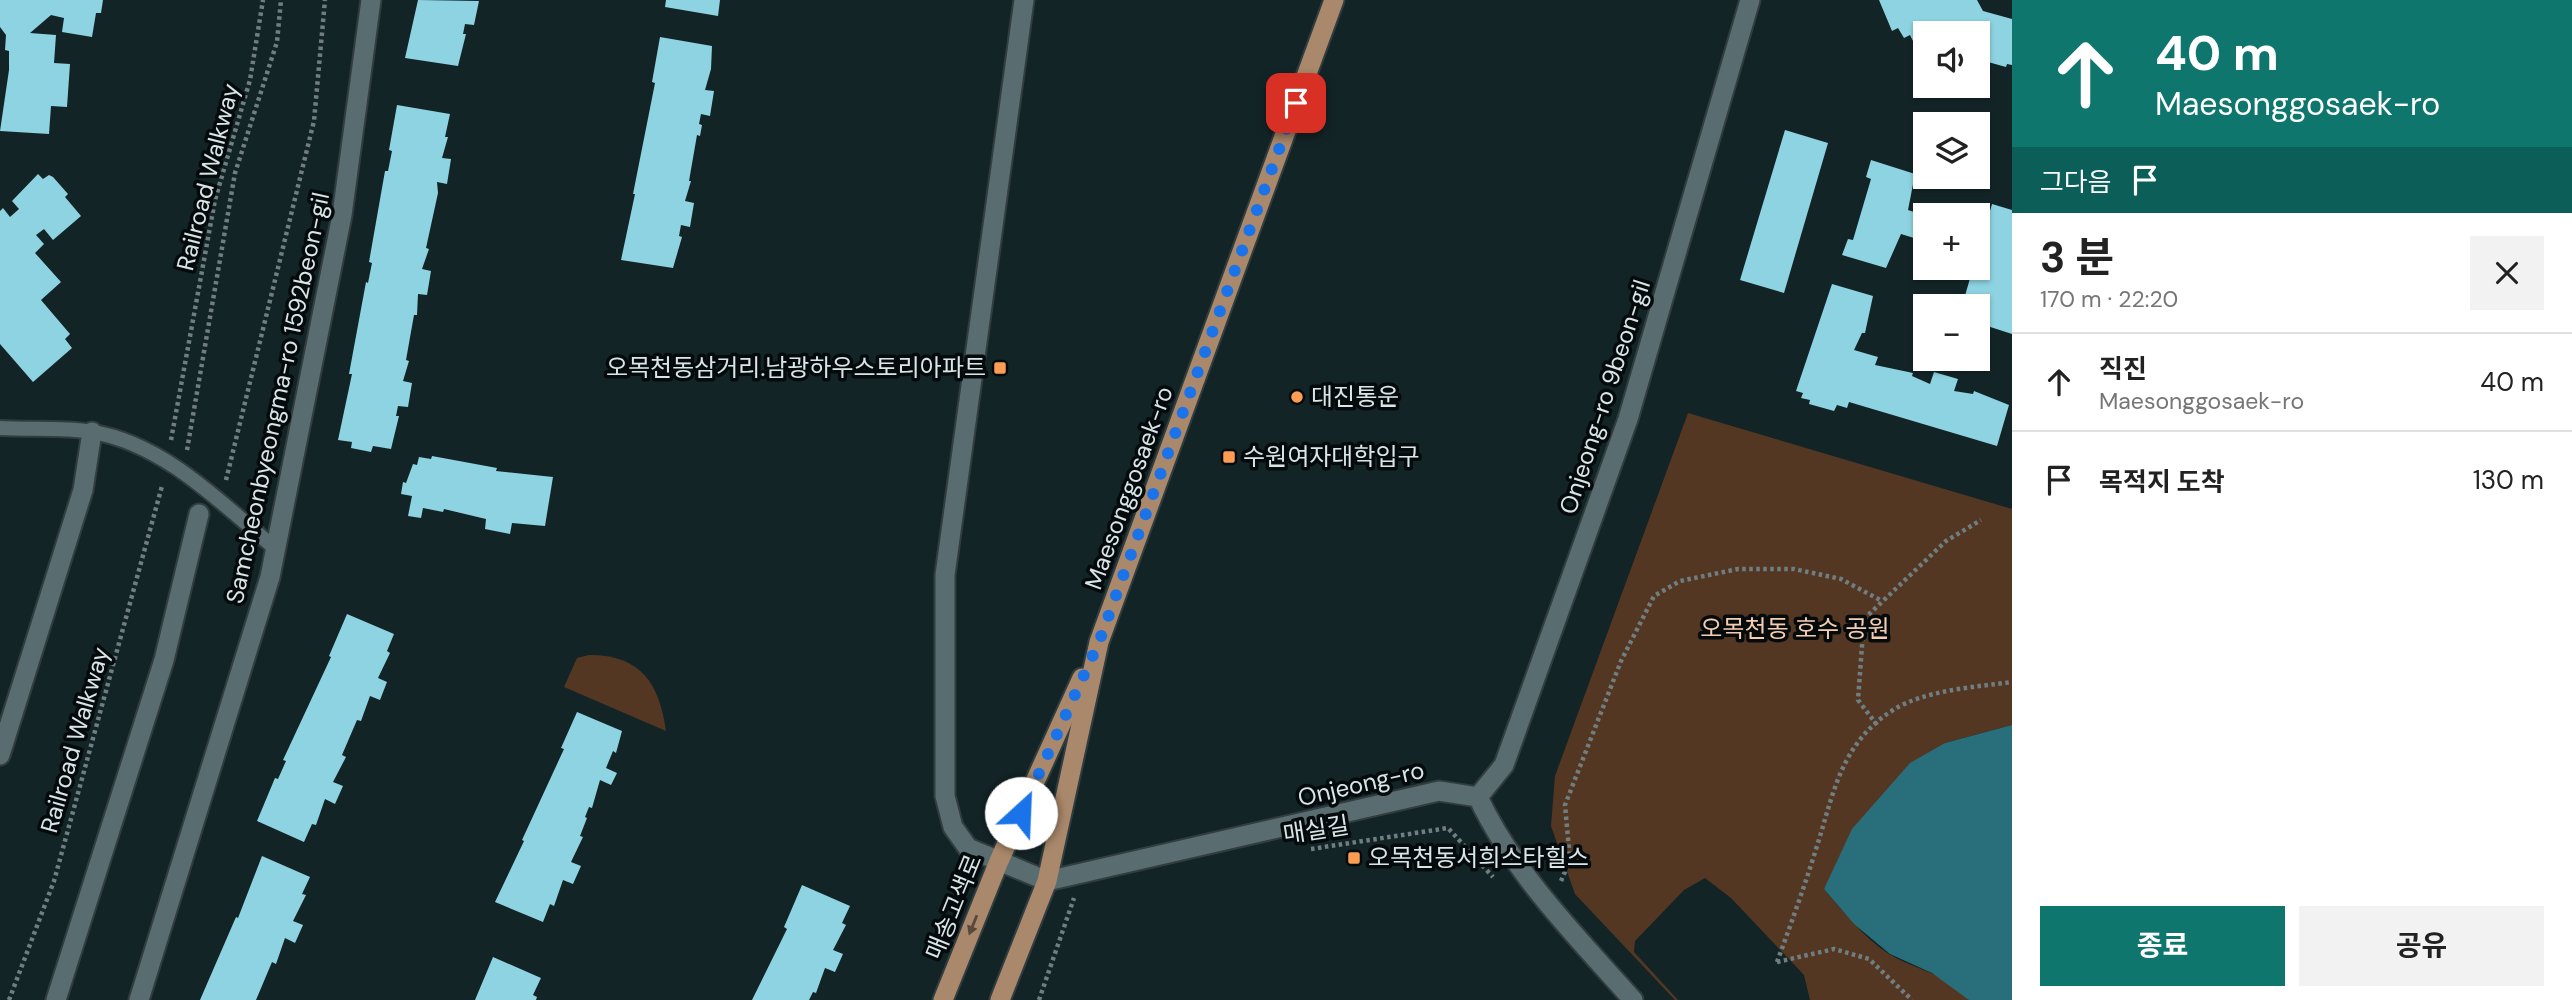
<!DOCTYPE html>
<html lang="ko">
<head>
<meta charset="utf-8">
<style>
  body { margin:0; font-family:"DM Sans","Noto Sans KR",sans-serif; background:#f2f2f2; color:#222; height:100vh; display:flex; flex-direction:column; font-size:26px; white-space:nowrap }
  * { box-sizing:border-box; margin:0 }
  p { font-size:23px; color:#767676 }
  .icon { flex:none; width:38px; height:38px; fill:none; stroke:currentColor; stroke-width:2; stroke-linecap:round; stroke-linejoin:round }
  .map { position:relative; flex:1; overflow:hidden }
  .details { display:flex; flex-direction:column; background:#fff; width:560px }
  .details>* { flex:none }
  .banner { background:#0f766e; color:#fff; overflow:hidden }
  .buttons { position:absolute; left:1913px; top:21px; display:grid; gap:14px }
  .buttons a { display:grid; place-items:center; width:77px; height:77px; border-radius:0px; background:#fff; box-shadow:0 2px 5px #0004; font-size:35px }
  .pin { position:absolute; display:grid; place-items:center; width:60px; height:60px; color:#fff; margin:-30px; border-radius:14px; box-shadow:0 4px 10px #0006 }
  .me { position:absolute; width:77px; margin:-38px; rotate:25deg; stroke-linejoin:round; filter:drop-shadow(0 0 5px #0008) }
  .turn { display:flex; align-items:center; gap:24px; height:147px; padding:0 28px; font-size:32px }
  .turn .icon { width:91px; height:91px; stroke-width:2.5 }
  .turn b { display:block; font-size:49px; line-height:60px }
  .then { display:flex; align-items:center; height:66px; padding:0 28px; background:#0003; gap:14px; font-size:26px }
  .round { display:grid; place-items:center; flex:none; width:74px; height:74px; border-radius:0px; background:#f2f2f2 }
  .summary { display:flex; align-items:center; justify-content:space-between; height:119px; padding:0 28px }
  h1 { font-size:42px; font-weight:700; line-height:52px }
  .button { display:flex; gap:14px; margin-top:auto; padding:14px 28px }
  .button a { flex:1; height:80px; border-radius:0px; background:#0f766e; color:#fff; font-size:28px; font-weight:700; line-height:80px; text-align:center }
  .button a+a { background:#f2f2f2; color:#222 }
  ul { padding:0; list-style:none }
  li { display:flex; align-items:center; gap:21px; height:98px; padding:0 28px; border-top:2px solid #e0e0e0 }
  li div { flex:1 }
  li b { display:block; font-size:26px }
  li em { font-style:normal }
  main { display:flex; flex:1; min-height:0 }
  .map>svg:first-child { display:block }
</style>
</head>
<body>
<main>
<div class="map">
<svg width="2012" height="1000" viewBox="0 0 2012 1000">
  <rect width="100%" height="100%" fill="#132427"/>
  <g fill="#543722">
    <path d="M1688 413 2012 509V725L1945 743 1824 889C1843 911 1864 938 1889 954 1915 970 1950 974 1969 1000H1810L1804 975 1731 898 1705 878 1684 890 1635 941 1634 952 1678 1000H1675L1575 894 1551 826 1555 776Z"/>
    <path d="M589 655C642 655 659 684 666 731L564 687 577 658Z"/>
  </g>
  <path fill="#286f7b" d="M2012 725V1000H1969L1932 973 1890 954 1854 924 1824 889 1852 829 1910 763 1945 743Z"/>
  <g fill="#8ed3e1">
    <path d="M0 0H103L101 13H96L92 37 62 32 64 18 51 15 30 33 56 35 54 63 70 64 67 107 51 106 49 134 0 131 9 70V51L5 50 6 35 0 27Z"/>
    <path d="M418 0 479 1 474 25 465 24 463 34H466L458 66 405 58Z"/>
    <path d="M666 0H720L718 16 665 7Z"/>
    <path d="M1879 0H1977L1983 11 2012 19V65L2007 64 2006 67 1988 62 1989 58 1978 55V33H1925V42L1916 47 1910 35 1904 38 1898 28 1892 31Z"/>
    <path d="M660 37 712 46 711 69 705 90 714 91 710 116 701 114 699 124 702 125 700 136 697 135 689 181H691L685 201 694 203 690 227 681 225 679 236 682 237 673 268 621 260 635 194H633L655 83 652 82Z"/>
    <path d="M397 105 450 114 445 137H448L442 158 451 159 447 184 437 182 438 193 426 248 429 249 422 269 431 271 427 295 418 294 417 315H414L406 360 409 361 403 381 412 383 408 407 398 406 396 416H399L391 449 373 446 371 452 351 448 352 442 338 440 352 374H349L366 282 368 283 372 263 369 262 385 171H388L392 151 389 150Z"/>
    <path d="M1785 130 1828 143 1784 293 1740 280Z"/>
    <path d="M1871 160 1915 174 1908 210 1917 213 1914 224 1918 226 1914 238 1901 234 1886 268 1842 255 1848 239 1853 240 1871 179 1866 177Z"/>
    <path d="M38 174 43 179 49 175 53 177 68 194 65 197 81 216 53 240 44 229 36 235 44 244 35 253 61 282 41 300 70 334 65 339 72 348 33 382 0 344V211L3 208 10 217 19 209 12 201Z"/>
    <path d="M1992 204 2012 210V334L1978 323V306H1962L1973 268H1978V253Z"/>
    <path d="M1832 284 1873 296 1865 333H1862L1854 350 1878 357 1875 365 1913 373 1912 376 1930 384 1934 372 1958 379 1954 391 1973 394 1974 391 2009 405 1997 446 1849 402 1847 408 1837 405 1834 411 1809 404 1810 400 1801 398 1803 393 1796 391Z"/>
    <path d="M432 456 497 468 496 471 553 477 545 526 512 523 510 534 485 529 486 519 444 509 443 512 423 508 421 518 408 516 412 496 401 494 403 482 406 483 413 464 417 465 419 457 431 459Z"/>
    <path d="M347 614 394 634 387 651 390 653 378 678 387 682 380 700 370 696 361 721 357 720 342 755 346 757 333 782 343 786 335 804 325 799 316 825 312 824 304 842 257 821 275 778 278 779 286 761 283 760 331 657 329 656Z"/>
    <path d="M577 712 622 731 616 753 613 751 606 768 617 773 611 785 600 780 592 808 589 807 585 817 587 818 580 836 583 837 571 862 581 866 573 884 563 880 554 906 550 904 543 922 495 902 524 841 522 840 564 749 561 748Z"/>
    <path d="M262 856 310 877 302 894 306 895 293 921 303 925 295 943 285 938 276 964 272 962 256 1000H200L236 917 238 918Z"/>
    <path d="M802 885 850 906 842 923 846 925 833 950 843 954 835 972 825 968 816 993 813 992 809 1000H752L787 929 784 927Z"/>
    <path d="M493 957 541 978 533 995 537 997 536 1000H475Z"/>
  </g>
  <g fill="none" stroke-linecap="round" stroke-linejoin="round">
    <defs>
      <path id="service" d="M0 428C30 430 62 427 92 432 164 443 223 505 276 549"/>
      <path id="pedestrian" d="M56 1000 164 660 199 514"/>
      <g id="minor">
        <path d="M1024 0 945 575V796L953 827 968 848 1047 881 1439 791 1478 797C1514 874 1577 937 1633 1000"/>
        <path d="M0 755 83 490 92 432"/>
        <path d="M1478 797 1504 765 1628 419 1750 0"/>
        <path d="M139 1000 270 577 342 215 371 0"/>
      </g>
      <g id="primary">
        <path d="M943 1000 999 861 1082 678"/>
        <path d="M1000 1000 1047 881 1099 642 1334 0"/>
      </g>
    </defs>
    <use href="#service" stroke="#313d3f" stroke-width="18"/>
    <use href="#pedestrian" stroke="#313d3f" stroke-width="23"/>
    <use href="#minor" stroke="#313d3f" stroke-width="23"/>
    <use href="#primary" stroke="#313d3f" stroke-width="23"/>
    <g stroke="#707e81" stroke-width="4.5" stroke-dasharray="3.5 3.5" stroke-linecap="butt">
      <path d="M171 440 215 200 250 80 263 0"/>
      <path d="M187 450 235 173 277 42 281 0"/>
      <path d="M226 480 314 121 325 0"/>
      <path d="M1877 725 1858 700 1864 619 1946 541 1981 520"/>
      <path d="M1311 849 1448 828 1493 877"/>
      <path d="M1561 881 1570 860 1565 805 1621 661 1654 596 1680 581 1738 569H1794L1841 579 1882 601"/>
      <path d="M1777 962C1791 924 1805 885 1817 846 1834 792 1841 743 1893 710 1925 690 1975 687 2012 682"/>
      <path d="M1777 962 1834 949 1869 959 1912 1000"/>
      <path d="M9 1000 54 881 162 486"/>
      <path d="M1039 1000 1074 898"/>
    </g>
    <use href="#service" stroke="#596c70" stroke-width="14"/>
    <use href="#pedestrian" stroke="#596c70" stroke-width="19"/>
    <use href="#minor" stroke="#596c70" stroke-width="19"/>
    <use href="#primary" stroke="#a9886b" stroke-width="19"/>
  </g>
  <defs><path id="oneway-solid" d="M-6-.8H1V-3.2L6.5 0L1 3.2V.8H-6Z" transform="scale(1.75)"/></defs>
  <use fill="#574a3c" href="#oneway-solid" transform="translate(973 925) rotate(112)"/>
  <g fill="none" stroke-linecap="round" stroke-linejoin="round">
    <path stroke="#1a73e8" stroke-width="12" stroke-dasharray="0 21.6" d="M1021 813 1099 642 1296 103"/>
  </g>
  <g fill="#fc9d53" stroke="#050b0d" stroke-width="2.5">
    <rect x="993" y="361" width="14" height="14" rx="3.5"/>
    <circle cx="1297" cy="397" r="7"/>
    <rect x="1222" y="450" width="14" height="14" rx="3.5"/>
    <rect x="1347" y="851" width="14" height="14" rx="3.5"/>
  </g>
  <g text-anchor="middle" stroke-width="7" stroke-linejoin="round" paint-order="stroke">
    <g font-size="24" fill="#dae5e7" stroke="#050b0d">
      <text transform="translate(208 177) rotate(-76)" y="8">Railroad Walkway</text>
      <text transform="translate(1605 397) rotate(-72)" y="8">Onjeong-ro 9beon-gil</text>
      <text transform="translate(278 398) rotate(-78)" y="8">Samcheonbyeongma-ro 1592beon-gil</text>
      <text transform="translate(1129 488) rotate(-70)" y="8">Maesonggosaek-ro</text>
      <text transform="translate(75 740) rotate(-74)" y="8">Railroad Walkway</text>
      <text transform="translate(1361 784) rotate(-13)" y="8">Onjeong-ro</text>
      <text transform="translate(1316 830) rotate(-9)" y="8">매실길</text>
      <text transform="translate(954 907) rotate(-68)" y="8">매송고색로</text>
    </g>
    <g font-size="24" fill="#dae5e7" stroke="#050b0d" text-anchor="start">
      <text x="986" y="376" text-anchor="end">오목천동삼거리.남광하우스토리아파트</text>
      <text x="1311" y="405">대진통운</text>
      <text x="1243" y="465">수원여자대학입구</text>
      <text x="1368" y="866">오목천동서희스타힐스</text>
    </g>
    <g font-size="24" fill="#f6cdb0" stroke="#050b0d">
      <text x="1795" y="637">오목천동 호수 공원</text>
    </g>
  </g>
</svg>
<div class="buttons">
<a><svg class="icon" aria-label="sound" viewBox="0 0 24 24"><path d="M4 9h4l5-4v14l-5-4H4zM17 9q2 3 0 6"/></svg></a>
<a><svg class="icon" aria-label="layers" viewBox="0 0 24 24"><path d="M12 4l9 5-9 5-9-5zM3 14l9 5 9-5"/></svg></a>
<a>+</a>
<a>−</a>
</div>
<div class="pin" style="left:1296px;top:103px;background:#d93025"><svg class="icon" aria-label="arrive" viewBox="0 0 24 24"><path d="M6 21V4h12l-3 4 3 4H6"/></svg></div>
<svg class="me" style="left:1021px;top:813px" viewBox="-20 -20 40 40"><circle r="19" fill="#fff"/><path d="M0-13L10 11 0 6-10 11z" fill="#1a73e8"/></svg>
</div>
<section class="details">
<div class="banner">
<div class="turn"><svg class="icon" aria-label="ahead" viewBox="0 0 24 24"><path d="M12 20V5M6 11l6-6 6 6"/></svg><div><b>40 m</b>Maesonggosaek-ro</div></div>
<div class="then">그다음<svg class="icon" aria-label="arrive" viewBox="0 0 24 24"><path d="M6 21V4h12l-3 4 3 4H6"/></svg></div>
</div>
<div class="summary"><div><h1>3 분</h1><p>170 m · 22:20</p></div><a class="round"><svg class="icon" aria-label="close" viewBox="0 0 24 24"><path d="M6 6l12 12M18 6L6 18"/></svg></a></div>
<ul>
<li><svg class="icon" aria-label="ahead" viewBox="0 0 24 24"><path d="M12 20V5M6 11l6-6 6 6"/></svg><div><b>직진</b><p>Maesonggosaek-ro</p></div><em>40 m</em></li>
<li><svg class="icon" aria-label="arrive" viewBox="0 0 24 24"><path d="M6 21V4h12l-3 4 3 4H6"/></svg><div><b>목적지 도착</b></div><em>130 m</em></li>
</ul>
<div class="button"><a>종료</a><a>공유</a></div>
</section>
</main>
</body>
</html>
